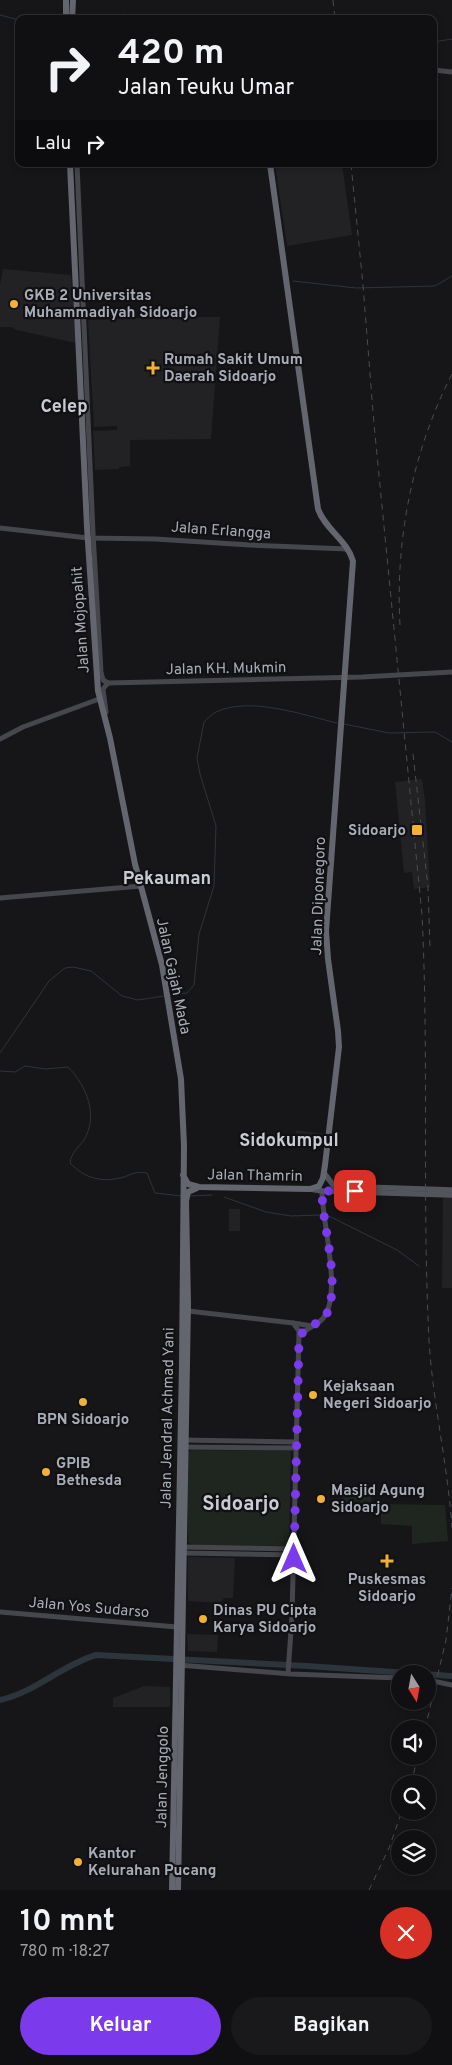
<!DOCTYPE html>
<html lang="id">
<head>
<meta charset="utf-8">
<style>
  body { margin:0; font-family:Overpass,sans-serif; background:#19191b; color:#f1f3f6; height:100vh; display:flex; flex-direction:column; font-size:19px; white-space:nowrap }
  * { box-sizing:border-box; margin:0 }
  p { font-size:16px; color:#9c9d9f }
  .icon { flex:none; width:28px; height:28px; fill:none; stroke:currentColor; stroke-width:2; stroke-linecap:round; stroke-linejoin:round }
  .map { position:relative; height:1890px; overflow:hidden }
  .drawer { display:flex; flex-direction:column; background:#101012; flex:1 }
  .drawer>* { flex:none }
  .banner { position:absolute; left:15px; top:15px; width:422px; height:152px; border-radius:10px; box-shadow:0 2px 8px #0003,0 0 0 1px #303032; background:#101012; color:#f1f3f6; overflow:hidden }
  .needle { width:32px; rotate:169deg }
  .buttons { position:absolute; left:391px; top:1665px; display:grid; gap:10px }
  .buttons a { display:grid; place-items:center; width:45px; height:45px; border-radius:50%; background:#101012; box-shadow:0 2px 8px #0003,0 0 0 1px #303032; font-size:25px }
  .pin { position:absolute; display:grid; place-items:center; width:42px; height:42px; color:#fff; margin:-21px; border-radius:10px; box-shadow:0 2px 8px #0006 }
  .me { position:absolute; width:55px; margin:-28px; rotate:0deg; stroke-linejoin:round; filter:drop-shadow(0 0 4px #0008) }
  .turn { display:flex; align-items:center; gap:18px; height:105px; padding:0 20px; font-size:22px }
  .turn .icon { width:65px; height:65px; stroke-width:2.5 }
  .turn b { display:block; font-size:35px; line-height:42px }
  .then { display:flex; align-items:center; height:48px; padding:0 20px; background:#0003; gap:10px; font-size:19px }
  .round { display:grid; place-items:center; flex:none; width:52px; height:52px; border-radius:26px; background:#19191b }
  .overview { display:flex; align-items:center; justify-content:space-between; height:85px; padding:0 20px }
  h1 { font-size:30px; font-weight:700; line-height:38px }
  .action { display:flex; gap:10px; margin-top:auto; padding:10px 20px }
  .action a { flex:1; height:58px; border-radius:30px; background:#7c3aed; color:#fff; font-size:20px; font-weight:700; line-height:58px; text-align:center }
  .action a+a { background:#19191b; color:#f1f3f6 }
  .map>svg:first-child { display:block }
</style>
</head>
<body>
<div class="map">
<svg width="452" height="1890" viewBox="0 0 452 1890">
  <rect width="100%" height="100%" fill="#161618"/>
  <g fill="#222225">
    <path d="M275 164H342L352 235 287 246Z"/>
    <path d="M3 269 71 275 76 343 16 330 12 327H0V285Z"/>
    <path d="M163 317H220L211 439 130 440V466L119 467V469L95 470 93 431 117 430V426L94 427 88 320Z"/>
    <path d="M422 779 425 800 430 887 414 889 412 872 404 873 395 782Z"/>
    <path d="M296 1130 324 1134 323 1144 294 1140Z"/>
    <path d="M443 1195 452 1196V1288H442Z"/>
    <rect x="229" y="1209" width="11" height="22"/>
    <path d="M188 1557 235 1558 233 1598H224L220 1603 188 1601Z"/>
    <path d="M187 1634 218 1635 217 1652 188 1651Z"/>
    <path d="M144 1686 170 1687V1707H113V1698Z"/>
  </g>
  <g fill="#1e261f">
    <path d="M192 1450 291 1451 289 1540 285 1546 192 1545 188 1542 187 1456 188 1452Z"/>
    <path d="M343 1488 371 1490 372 1514 341 1512Z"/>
    <path d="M381 1504 445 1505 448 1541 412 1544V1526L381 1524Z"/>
  </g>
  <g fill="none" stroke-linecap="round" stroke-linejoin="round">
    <g stroke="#2c353c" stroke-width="1">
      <path d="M0 15 19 20"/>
      <path d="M104 19 125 14 134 19"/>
      <path d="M434 44 439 41 452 39"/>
      <path d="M293 281 356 288 435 286 452 276"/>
      <path d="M344 724 389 733 435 732 452 742"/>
      <path d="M170 995 187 993 194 985 199 934 214 886 216 826 200 774 197 758 204 722C207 719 212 714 216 712 250 696 303 715 337 723"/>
      <path d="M0 1053 49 981 65 968 73 967 91 971 122 996 138 1000 164 996"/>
      <path d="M0 1071 15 1072 25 1066 45 1069 68 1067C86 1085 99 1115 84 1140 78 1148 71 1153 70 1163 85 1179 103 1183 124 1177 132 1174 137 1171 147 1173L155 1193 182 1196"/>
      <path d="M191 1196 212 1195"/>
      <path d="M224 1197 266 1212 291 1216 321 1215"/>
      <path d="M325 1216 331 1217 397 1250 419 1266"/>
    </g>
    <path stroke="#2c353c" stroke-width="6" d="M0 1700C34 1693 62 1665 96 1655L307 1666 452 1676"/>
    <g stroke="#45474d" stroke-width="5">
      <path d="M434 70 452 72"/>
      <path d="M77 164 93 533 101 672 103 680 108 683"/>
      <path d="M0 528 88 538 155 539 250 545 347 549"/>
      <path d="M108 683 362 677 452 672"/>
      <path d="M106 712 103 689 108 683"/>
      <path d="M0 739 23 727 99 699"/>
      <path d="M0 898 141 886"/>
      <path d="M188 1311 293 1323 299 1331 292 1616 288 1673"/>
      <path d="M293 1323 312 1326"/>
      <path d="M300 1336C307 1327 318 1326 324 1317 342 1292 322 1222 322 1191"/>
      <path d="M182 1440 296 1442"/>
      <path d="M183 1447 296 1448"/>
      <path d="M183 1547 294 1549"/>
      <path d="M184 1553 294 1555"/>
      <path d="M0 1612 177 1627"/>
      <path d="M179 1665 291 1674 400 1678"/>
      <path d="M428 1680 452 1685"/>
    </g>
    <g stroke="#53555c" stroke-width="5.5">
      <path d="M324 1173 334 1186 452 1190"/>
      <path d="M310 1189 322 1191 452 1195"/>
    </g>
    <g stroke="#63666e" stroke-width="6">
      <path d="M66 19V0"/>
      <path d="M72 19 73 0"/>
      <path d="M70 164 87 527 98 691 110 738 135 864 162 965 181 1079 184 1146 182 1363 172 1890"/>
      <path d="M183 1175 188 1184 199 1187 310 1189 319 1186 323 1178 325 1165 339 1047 338 1031 328 959 326 931 353 561C347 540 325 529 318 509L270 164"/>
      <path d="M178 1890 188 1304 186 1201 188 1192 197 1188"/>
    </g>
    <g stroke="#4a4c52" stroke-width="1" stroke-dasharray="6 5" stroke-linecap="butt">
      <path d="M333 0 335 19"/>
      <path d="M351 164 363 285 374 424 422 915C429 1057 422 1199 429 1341 433 1404 448 1466 452 1528"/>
      <path d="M400 625C395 539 413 450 452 374"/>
      <path d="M413 754 428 887 430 948"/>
      <path d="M425 1729 446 1640 452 1588"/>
      <path d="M411 1784 418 1756"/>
      <path d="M369 1890 389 1848 402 1811"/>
    </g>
  </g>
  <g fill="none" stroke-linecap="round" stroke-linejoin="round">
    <path stroke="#7c3aed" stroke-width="9" stroke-dasharray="0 16.2" d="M294 1559 299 1340C302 1325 322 1326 328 1311 340 1279 322 1225 322 1191H355"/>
  </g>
  <g fill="#f2b134" stroke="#111113" stroke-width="2">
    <circle cx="14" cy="304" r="5"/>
    <path d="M150.5 360.5h5v5h5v5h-5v5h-5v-5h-5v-5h5z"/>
    <rect x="411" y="824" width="12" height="12" rx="2.5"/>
    <circle cx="313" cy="1395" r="5"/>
    <circle cx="83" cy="1402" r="5"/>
    <circle cx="46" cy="1472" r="5"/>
    <circle cx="321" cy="1499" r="5"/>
    <path d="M384.5 1553.5h5v5h5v5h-5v5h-5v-5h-5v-5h5z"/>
    <circle cx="203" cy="1619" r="5"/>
    <circle cx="78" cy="1862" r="5"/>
  </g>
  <g text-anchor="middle" stroke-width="4.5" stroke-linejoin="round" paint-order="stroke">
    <g font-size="15" font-weight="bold" fill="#a8adb8" stroke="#111113" text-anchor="start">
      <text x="24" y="300">GKB 2 Universitas<tspan x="24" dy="17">Muhammadiyah Sidoarjo</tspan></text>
      <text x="164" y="364">Rumah Sakit Umum<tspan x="164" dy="17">Daerah Sidoarjo</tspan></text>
      <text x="406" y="835" text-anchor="end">Sidoarjo</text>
      <text x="323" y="1391">Kejaksaan<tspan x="323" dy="17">Negeri Sidoarjo</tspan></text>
      <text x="83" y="1424" text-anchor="middle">BPN Sidoarjo</text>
      <text x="56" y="1468">GPIB<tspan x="56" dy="17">Bethesda</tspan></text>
      <text x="331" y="1495">Masjid Agung<tspan x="331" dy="17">Sidoarjo</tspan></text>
      <text x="387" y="1584" text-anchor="middle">Puskesmas<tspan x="387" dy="17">Sidoarjo</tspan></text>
      <text x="213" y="1615">Dinas PU Cipta<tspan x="213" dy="17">Karya Sidoarjo</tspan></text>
      <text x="88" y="1858">Kantor<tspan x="88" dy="17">Kelurahan Pucang</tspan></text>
    </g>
    <g font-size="15" fill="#a8adb8" stroke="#111113">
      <text transform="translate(221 530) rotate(4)" y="5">Jalan Erlangga</text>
      <text transform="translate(80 620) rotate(-94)" y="5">Jalan Mojopahit</text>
      <text transform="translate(226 668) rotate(-1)" y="5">Jalan KH. Mukmin</text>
      <text transform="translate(318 896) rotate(-88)" y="5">Jalan Diponegoro</text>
      <text transform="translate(174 976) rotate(78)" y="5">Jalan Gajah Mada</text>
      <text transform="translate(255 1175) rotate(1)" y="5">Jalan Thamrin</text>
      <text transform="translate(167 1418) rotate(-89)" y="5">Jalan Jendral Achmad Yani</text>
      <text transform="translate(89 1607) rotate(5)" y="5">Jalan Yos Sudarso</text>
      <text transform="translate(162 1777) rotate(-89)" y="5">Jalan Jenggolo</text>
    </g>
    <g font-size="18" font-weight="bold" fill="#c9ccd4" stroke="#111113">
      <text x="64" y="412">Celep</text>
      <text x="167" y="884">Pekauman</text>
      <text x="289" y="1146">Sidokumpul</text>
    </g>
    <g font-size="20" font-weight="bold" fill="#c9ccd4" stroke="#111113">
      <text x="241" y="1510">Sidoarjo</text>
    </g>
  </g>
</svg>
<div class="buttons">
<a><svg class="needle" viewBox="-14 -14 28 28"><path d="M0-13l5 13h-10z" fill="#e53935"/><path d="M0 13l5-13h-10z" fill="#9c9d9f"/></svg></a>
<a><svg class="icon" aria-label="sound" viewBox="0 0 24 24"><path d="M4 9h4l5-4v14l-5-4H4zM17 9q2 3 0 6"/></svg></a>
<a><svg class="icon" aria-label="search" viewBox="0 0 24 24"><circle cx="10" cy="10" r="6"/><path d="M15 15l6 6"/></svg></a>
<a><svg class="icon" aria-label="layers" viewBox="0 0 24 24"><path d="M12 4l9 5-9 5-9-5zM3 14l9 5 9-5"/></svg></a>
</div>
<div class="pin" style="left:355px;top:1191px;background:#d93025"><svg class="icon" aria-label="arrive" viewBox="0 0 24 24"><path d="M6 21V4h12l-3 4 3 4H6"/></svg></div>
<svg class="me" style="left:294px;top:1559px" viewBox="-20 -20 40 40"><path d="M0-17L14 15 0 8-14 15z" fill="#7c3aed" stroke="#fff" stroke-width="4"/></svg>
<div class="banner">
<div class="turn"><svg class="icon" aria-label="right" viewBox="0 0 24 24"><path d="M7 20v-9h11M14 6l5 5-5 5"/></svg><div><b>420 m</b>Jalan Teuku Umar</div></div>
<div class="then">Lalu<svg class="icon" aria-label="right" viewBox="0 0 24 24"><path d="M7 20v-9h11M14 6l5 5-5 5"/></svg></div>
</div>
</div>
<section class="drawer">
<div class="overview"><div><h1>10 mnt</h1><p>780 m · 18:27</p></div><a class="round" style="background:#d93025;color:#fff"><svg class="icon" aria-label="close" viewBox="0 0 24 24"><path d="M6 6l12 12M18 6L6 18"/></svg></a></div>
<div class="action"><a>Keluar</a><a>Bagikan</a></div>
</section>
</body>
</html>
